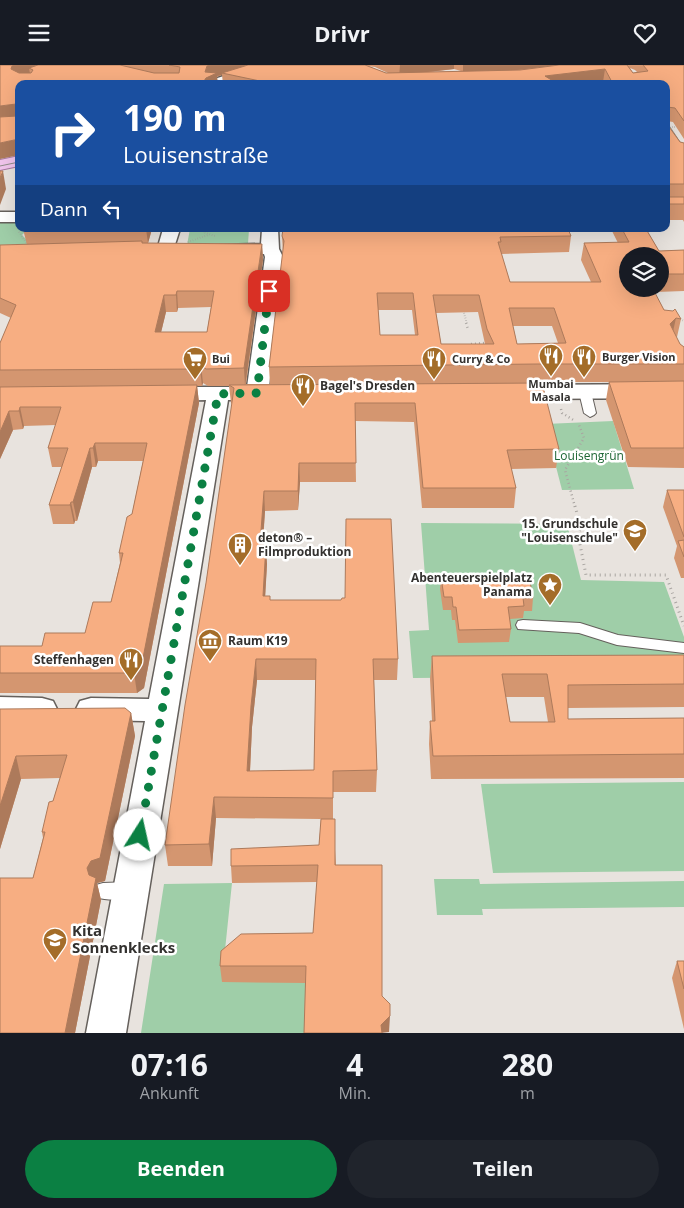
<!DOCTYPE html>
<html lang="de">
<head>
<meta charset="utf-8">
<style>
  body { margin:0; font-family:"Open Sans",sans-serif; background:#20242c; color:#f1f3f6; height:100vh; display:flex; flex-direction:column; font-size:19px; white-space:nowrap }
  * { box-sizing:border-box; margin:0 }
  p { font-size:16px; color:#9ea1a6 }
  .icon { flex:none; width:28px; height:28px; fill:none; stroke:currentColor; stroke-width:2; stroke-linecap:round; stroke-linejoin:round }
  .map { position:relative; height:968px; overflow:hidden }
  .panel { display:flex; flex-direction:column; background:#171b24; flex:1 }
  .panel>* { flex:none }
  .banner { position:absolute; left:15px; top:15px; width:655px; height:152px; border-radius:10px; box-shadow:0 5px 20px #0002; background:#1a4fa0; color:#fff; overflow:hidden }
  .buttons { position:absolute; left:619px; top:182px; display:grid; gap:10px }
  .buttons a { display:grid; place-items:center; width:50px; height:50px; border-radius:50%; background:#171b24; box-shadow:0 5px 20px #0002; font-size:25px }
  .pin { position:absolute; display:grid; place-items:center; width:42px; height:42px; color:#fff; margin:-21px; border-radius:10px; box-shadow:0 2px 8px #0006 }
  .me { position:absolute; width:55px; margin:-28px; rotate:10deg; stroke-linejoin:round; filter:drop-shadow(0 0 4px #0008) }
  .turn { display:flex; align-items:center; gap:18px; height:105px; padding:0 25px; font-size:22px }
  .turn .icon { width:65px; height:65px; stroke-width:2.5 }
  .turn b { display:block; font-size:35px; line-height:42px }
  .then { display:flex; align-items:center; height:48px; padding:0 25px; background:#0003; gap:10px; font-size:19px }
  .eta { display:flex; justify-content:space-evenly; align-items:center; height:85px; text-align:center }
  .eta b { font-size:30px; font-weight:700; line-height:35px }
  .action { display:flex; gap:10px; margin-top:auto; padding:10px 25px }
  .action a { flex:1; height:58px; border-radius:30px; background:#0b8043; color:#fff; font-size:20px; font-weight:700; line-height:58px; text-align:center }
  .action a+a { background:#20242c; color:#f1f3f6 }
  header { display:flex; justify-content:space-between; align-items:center; height:65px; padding:0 25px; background:#171b24; font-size:22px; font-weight:700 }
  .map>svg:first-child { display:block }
</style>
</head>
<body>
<header><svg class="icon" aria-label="menu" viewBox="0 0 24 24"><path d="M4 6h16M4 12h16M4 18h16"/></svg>Drivr<svg class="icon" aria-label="heart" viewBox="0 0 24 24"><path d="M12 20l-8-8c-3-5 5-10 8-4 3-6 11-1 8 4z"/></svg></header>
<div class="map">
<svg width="684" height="968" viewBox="0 0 684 968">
  <rect width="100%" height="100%" fill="#e8e3de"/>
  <g fill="#9fcea8">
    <path d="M19 156V164H28L22 170 32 180H0V157Z"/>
    <path d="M190 164H249L248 179 187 180Z"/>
    <path d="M613 356 634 424 562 425 545 359Z"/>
    <path d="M421 458 567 459 581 515 664 517 684 572V611L413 613 409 566 429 565Z"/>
    <path d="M684 717V806L493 808 481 719Z"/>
    <path d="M434 814H479L480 819 684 816V842L482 844 483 850H437Z"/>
    <path d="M232 818 225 885 307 917 305 968H141L164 819Z"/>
  </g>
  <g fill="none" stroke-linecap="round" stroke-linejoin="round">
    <defs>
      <g id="lane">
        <path d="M585 324 591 327 596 348 594 350 590 352 584 348 579 327Z"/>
        <path d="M523 555 580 558 618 570 684 578V588L617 580 579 568 518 564 516 560 518 556Z"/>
        <path d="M130 817 137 819 139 825 137 831C125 835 108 836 96 832L94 826 96 820 103 818Z"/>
      </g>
      <g id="street">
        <path d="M258 0H276L274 3 226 19H207L208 16Z"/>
        <rect x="0" y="147" width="19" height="10"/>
        <path d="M163 164H180L172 189 166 190 160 189 157 185Z"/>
        <path d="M262 164H278L279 184 283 192 269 322 274 323 277 328 274 333 266 335H228L126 968H86L145 656 91 655 80 652 76 644 80 636 91 633 149 634 206 335 162 336 154 334 151 329 154 324 162 322H247L265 192 264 189 220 188 217 184 220 180 261 179Z"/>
        <path d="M684 319V333L510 334 502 332 499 327 502 322 510 320Z"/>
        <path d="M0 632 42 633 53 636 57 644 53 652 42 655 0 654Z"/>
      </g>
      <path id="primary" d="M19 91V101L0 105V95Z"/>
    </defs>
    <use href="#lane" stroke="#65605c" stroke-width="2"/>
    <use href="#street" stroke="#65605c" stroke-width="3"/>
    <use href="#primary" stroke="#a978a2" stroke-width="2"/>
    <g stroke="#a9a5a1" stroke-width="2" stroke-dasharray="0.5 2" stroke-linecap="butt">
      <path d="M667 62H680"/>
      <path d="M204 164 203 167 215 171"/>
      <path d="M19 167 29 182"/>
      <path d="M188 177 208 170"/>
      <path d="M464 248 467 259"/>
      <path d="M678 253 684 256"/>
    </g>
    <g stroke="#a9a5a1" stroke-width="2.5" stroke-dasharray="1 3" stroke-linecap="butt">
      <path d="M466 258 468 264"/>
      <path d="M471 279 485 278"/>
      <path d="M561 344 562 348 575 356"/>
      <path d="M575 442 565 405 584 373 579 360"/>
    </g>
    <path stroke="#a9a5a1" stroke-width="3" stroke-dasharray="1 4" stroke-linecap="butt" d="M575 441 581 463 578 469 586 510H666L684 561"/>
    <use href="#lane" fill="#fff" fill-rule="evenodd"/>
    <use href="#street" fill="#fff" fill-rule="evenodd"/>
    <use href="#primary" fill="#f1c5ec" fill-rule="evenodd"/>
    <g stroke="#908d89" stroke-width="1">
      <path d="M666 56 684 83"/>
      <path d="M0 101 19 97"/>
    </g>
  </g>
  <g fill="#d49670" fill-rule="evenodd">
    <path d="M0 0H684V74L673 57 667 56V59L680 77 684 78V157L683 155H666V19H604L603 17 587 19H223L222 10 19 90ZM368 1 375 2 388 8H386ZM630 3 635 5 637 7 633 8ZM454 4 461 6 430 7Z"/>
    <path d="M23 164H152L148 178 262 179 263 195 246 319H270L269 302 283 187 282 171H571L569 187 501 189 510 217H591L581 195 584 178H618L611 164H646L659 186 684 185V226L656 227 654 224H660V191H628L664 245 681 254 677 272H676L680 279 684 282V403L628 402 606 335 609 317H534L559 384 556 403 511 404 516 423 514 443H422L414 357 355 356 356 417H300L298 445 265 446 263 479 267 499 265 531 270 535 398 594 397 615H374L377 705 376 727H333V754L336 800 382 931 389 967 306 918 222 917 220 901 313 868 317 817 232 818 231 801 319 780 321 754 216 753 212 801H168L165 780 206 518 232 339 231 338 229 321H208L203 318 202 321H197L199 338 144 623 137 628H0V581H42L85 568 111 537 120 498 119 488 132 449 143 396H98L96 402H92L77 456H75L74 459H53L49 440 62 402H52L48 383 56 360 24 361 23 364 13 365 0 394V278L11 253 0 248V180H27ZM211 242 207 267H161L166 247H177L178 243ZM378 245H412L415 270H380ZM478 247 485 279H441L436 248ZM513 261H552L558 278 517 279ZM257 615H316L314 705 250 706 252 662Z"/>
    <path d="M667 425H684V513H681L674 493 677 481 663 442Z"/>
    <path d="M441 512 533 533 532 546H524L523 553 510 554 511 564 509 577 458 578 455 555H452L451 545H443L440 524Z"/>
    <path d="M684 590V642L568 643V654L684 653V713L431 714 429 679 430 656H432L430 614 432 591ZM506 632H544L548 657H510Z"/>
    <path d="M0 644 131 648 135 671 105 816 97 818 101 835 75 968H0L33 813 43 773 42 767 53 736 60 713 21 714 0 784Z"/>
    <path d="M677 896H684V964L672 913Z"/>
  </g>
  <g fill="#ad7a5b">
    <path d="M16 0H57L33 5 29 3 30 9 14 14 11 4 12 1Z"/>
    <path d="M211 0H252L222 8V10L217 11 218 19H202L207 1Z"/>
    <path d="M400 0H454V4L418 8 399 13Z"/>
    <path d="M463 0H562L463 11Z"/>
    <path d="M605 4 603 17 587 19H545V11Z"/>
    <path d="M16 39 19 53 0 55V41Z"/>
    <path d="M19 74V90L0 94V78Z"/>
    <path d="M3 106 6 124 0 140V113Z"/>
    <path d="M146 164H152L148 178Z"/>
    <path d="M262 179 263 195 245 321 244 303Z"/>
    <path d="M177 226 178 243 177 247 176 230Z"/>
    <path d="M164 230 166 247 157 284 155 267Z"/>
    <path d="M676 253 672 271 670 259Z"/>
    <path d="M201 300 203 318 202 321 200 304Z"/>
    <path d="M197 320 199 338 144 623 137 628 134 608Z"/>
    <path d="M20 342 24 361 23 364 19 346Z"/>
    <path d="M9 346 13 365 0 394V367Z"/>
    <path d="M95 378 98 396 96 402 93 383Z"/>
    <path d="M90 383 92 402 77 456 73 437Z"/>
    <path d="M299 398 300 417 298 445V426Z"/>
    <path d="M264 426 265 446 261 499 260 479Z"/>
    <path d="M71 437 75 456 74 459 70 440Z"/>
    <path d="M266 479 267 499 264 552 263 531Z"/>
    <path d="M256 594 257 615 252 662 249 727 247 706 251 641Z"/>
    <path d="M131 648 135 671 105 816 97 818 101 835 75 968H65L92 825 87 803Z"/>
    <path d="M16 691 21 714 0 784V741Z"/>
    <path d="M214 732 216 753 212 801 209 779Z"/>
    <path d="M390 951 389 967 381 968V960Z"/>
  </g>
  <g fill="#f7ae82" stroke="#ad7a5b" fill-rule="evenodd">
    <path d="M0 0H16L12 1 11 4 19 8H31L33 5 29 3 38 0H120L154 8H179L180 2 169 0H211L207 1 205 7 217 8 206 13 202 19H19V74L0 78V52L17 51 19 41 16 39 0 41Z"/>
    <path d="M248 0H365L386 8 520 5 559 0H627L633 8 648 6 643 0H684V56L675 43 667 42V59L680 77 684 78V119H667V132H684V139H666V19H613L605 4 545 11 558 19H274L222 8Z"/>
    <path d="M0 106H3L0 113Z"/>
    <path d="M283 164H568L571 171 500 172 501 177H498L510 217H601L584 178 629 177 622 164H646L659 186 684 185V209H660V191H628V224H653L664 245 673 246 675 244 681 254 676 253 670 259 680 279 684 282V299H537L269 302 284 176 282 171ZM377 228H413L418 270H380ZM433 230H479L487 264 494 279H441ZM509 243H554L566 278 517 279Z"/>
    <path d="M142 176V178L262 179 244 303 206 304 201 300 200 304 0 305V278L16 240 0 233V180ZM177 226H214L207 267H155L164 230H176Z"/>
    <path d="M684 316V383H631L609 317Z"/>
    <path d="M542 318 559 384 507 385 516 423H423L415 338H355L356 398H299L298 426H264L260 479H266L263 531H270V535H341L342 533H345L346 454H391L398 594H373L377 705 333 706V733L214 732 209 779 165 780 185 640 206 518 234 323 229 320ZM256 594H316L314 705 247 706 251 641Z"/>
    <path d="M197 320 141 603 134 608H0V581H42L45 568H85L93 537H111L123 488H119L127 452 132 449 147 378H95L93 383H90L73 437H71L70 440H49L68 383H48L61 342H20L19 346H9L0 367V322Z"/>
    <path d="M667 425H684V472Z"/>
    <path d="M684 475V492L678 476Z"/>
    <path d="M529 511 533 533H523L524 541 508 542 511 564 459 565 456 542H453L452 532H444L441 512Z"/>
    <path d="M684 590V619L568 620V654L684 653V689L433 691 430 656H435L432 591ZM502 609H547L555 657H510Z"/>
    <path d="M125 643 131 648 100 793 91 796 87 803 89 810 96 813 65 968H0V813H33L45 767H42L49 737 53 736 67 690 16 691 0 741V644Z"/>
    <path d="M321 754H335V800H382V931L390 939V951L381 960 382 968H304L306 901H220L221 886 241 869 313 868 318 800 231 801V784L319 780Z"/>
    <path d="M677 896H684V924Z"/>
  </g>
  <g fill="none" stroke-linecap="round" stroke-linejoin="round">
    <path stroke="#0b8043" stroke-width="9" stroke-dasharray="0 16.2" d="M140 770 218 329 257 328 269 226"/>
  </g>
  <defs>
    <symbol id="restaurant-pin" viewBox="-11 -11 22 30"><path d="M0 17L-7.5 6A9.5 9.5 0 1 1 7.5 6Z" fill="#a46d29" stroke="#fff"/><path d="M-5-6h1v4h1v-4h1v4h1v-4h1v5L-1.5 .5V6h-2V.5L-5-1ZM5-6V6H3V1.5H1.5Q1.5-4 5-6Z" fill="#fff"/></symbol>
    <symbol id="supermarket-pin" viewBox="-11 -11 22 30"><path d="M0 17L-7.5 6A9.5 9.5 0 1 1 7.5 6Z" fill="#a46d29" stroke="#fff"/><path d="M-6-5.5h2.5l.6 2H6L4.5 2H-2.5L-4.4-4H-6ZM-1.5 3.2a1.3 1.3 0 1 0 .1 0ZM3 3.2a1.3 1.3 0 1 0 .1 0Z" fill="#fff"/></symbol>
    <symbol id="school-pin" viewBox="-11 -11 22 30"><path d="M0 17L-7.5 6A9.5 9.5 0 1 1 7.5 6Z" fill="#a46d29" stroke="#fff"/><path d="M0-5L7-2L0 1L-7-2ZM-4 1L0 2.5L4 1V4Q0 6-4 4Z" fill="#fff"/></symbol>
    <symbol id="building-pin" viewBox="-11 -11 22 30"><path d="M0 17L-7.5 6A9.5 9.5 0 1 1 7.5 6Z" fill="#a46d29" stroke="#fff"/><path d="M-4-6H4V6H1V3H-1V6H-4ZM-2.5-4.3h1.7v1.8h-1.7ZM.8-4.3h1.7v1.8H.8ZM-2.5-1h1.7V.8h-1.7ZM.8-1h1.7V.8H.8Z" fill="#fff"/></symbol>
    <symbol id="sight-pin" viewBox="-11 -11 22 30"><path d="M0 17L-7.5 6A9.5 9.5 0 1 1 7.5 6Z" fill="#a46d29" stroke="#fff"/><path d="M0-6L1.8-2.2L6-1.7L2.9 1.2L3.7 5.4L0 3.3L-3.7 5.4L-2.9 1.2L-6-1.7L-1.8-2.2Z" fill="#fff"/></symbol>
    <symbol id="museum-pin" viewBox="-11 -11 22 30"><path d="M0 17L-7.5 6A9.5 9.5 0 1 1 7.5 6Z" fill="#a46d29" stroke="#fff"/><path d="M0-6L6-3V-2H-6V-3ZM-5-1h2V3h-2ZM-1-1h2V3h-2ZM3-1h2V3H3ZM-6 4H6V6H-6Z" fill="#fff"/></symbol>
  </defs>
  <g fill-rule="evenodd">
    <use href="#restaurant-pin" x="537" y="277" width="28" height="38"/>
    <use href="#restaurant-pin" x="570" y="278" width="28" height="38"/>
    <use href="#supermarket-pin" x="181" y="280" width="28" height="38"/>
    <use href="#restaurant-pin" x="420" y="280" width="28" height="38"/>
    <use href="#restaurant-pin" x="289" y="307" width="28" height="38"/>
    <use href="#school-pin" x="621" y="452" width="28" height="38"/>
    <use href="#building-pin" x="226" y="466" width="28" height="38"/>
    <use href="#sight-pin" x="536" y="506" width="28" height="38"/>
    <use href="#museum-pin" x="196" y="562" width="28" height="38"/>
    <use href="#restaurant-pin" x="117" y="581" width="28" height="38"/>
    <use href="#school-pin" x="41" y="861" width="28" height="38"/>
  </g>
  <g text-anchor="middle" stroke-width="5" stroke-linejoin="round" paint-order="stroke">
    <g font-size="11" font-weight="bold" fill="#33312f" stroke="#fff" text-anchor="start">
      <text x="602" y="296">Burger Vision</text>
      <text x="212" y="298">Bui</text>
      <text x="452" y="298">Curry &amp; Co</text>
      <text x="551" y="323" text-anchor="middle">Mumbai<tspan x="551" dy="13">Masala</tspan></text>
    </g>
    <g font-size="12" font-weight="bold" fill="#33312f" stroke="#fff" text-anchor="start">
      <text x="320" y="325">Bagel's Dresden</text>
      <text x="618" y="463" text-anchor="end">15. Grundschule<tspan x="618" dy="14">"Louisenschule"</tspan></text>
      <text x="258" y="477">deton® –<tspan x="258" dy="14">Filmproduktion</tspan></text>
      <text x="532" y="517" text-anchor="end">Abenteuerspielplatz<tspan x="532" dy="14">Panama</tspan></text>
      <text x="228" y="580">Raum K19</text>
      <text x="114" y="599" text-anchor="end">Steffenhagen</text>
    </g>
    <g font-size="12" fill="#1e6735" stroke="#fff">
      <text x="589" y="395">Louisengrün</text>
    </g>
    <g font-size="15" font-weight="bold" fill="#33312f" stroke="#fff" text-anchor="start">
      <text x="72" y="871">Kita<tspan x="72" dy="17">Sonnenklecks</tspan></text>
    </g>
  </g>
</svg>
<div class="buttons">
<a><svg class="icon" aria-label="layers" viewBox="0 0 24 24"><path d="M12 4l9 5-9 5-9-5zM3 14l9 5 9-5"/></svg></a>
</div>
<div class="pin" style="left:269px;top:226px;background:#d93025"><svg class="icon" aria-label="arrive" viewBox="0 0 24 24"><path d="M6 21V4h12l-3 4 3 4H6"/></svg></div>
<svg class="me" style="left:140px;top:770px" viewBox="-20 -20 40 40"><circle r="19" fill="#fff"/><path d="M0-13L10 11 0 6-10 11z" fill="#0b8043"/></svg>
<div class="banner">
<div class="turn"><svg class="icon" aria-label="right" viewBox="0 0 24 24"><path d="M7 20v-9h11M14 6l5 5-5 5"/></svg><div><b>190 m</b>Louisenstraße</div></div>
<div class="then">Dann<svg class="icon" aria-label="left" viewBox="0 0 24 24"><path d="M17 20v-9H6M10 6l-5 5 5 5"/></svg></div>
</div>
</div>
<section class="panel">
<div class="eta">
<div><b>07:16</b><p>Ankunft</p></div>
<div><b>4</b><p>Min.</p></div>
<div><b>280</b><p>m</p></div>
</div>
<div class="action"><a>Beenden</a><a>Teilen</a></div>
</section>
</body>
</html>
